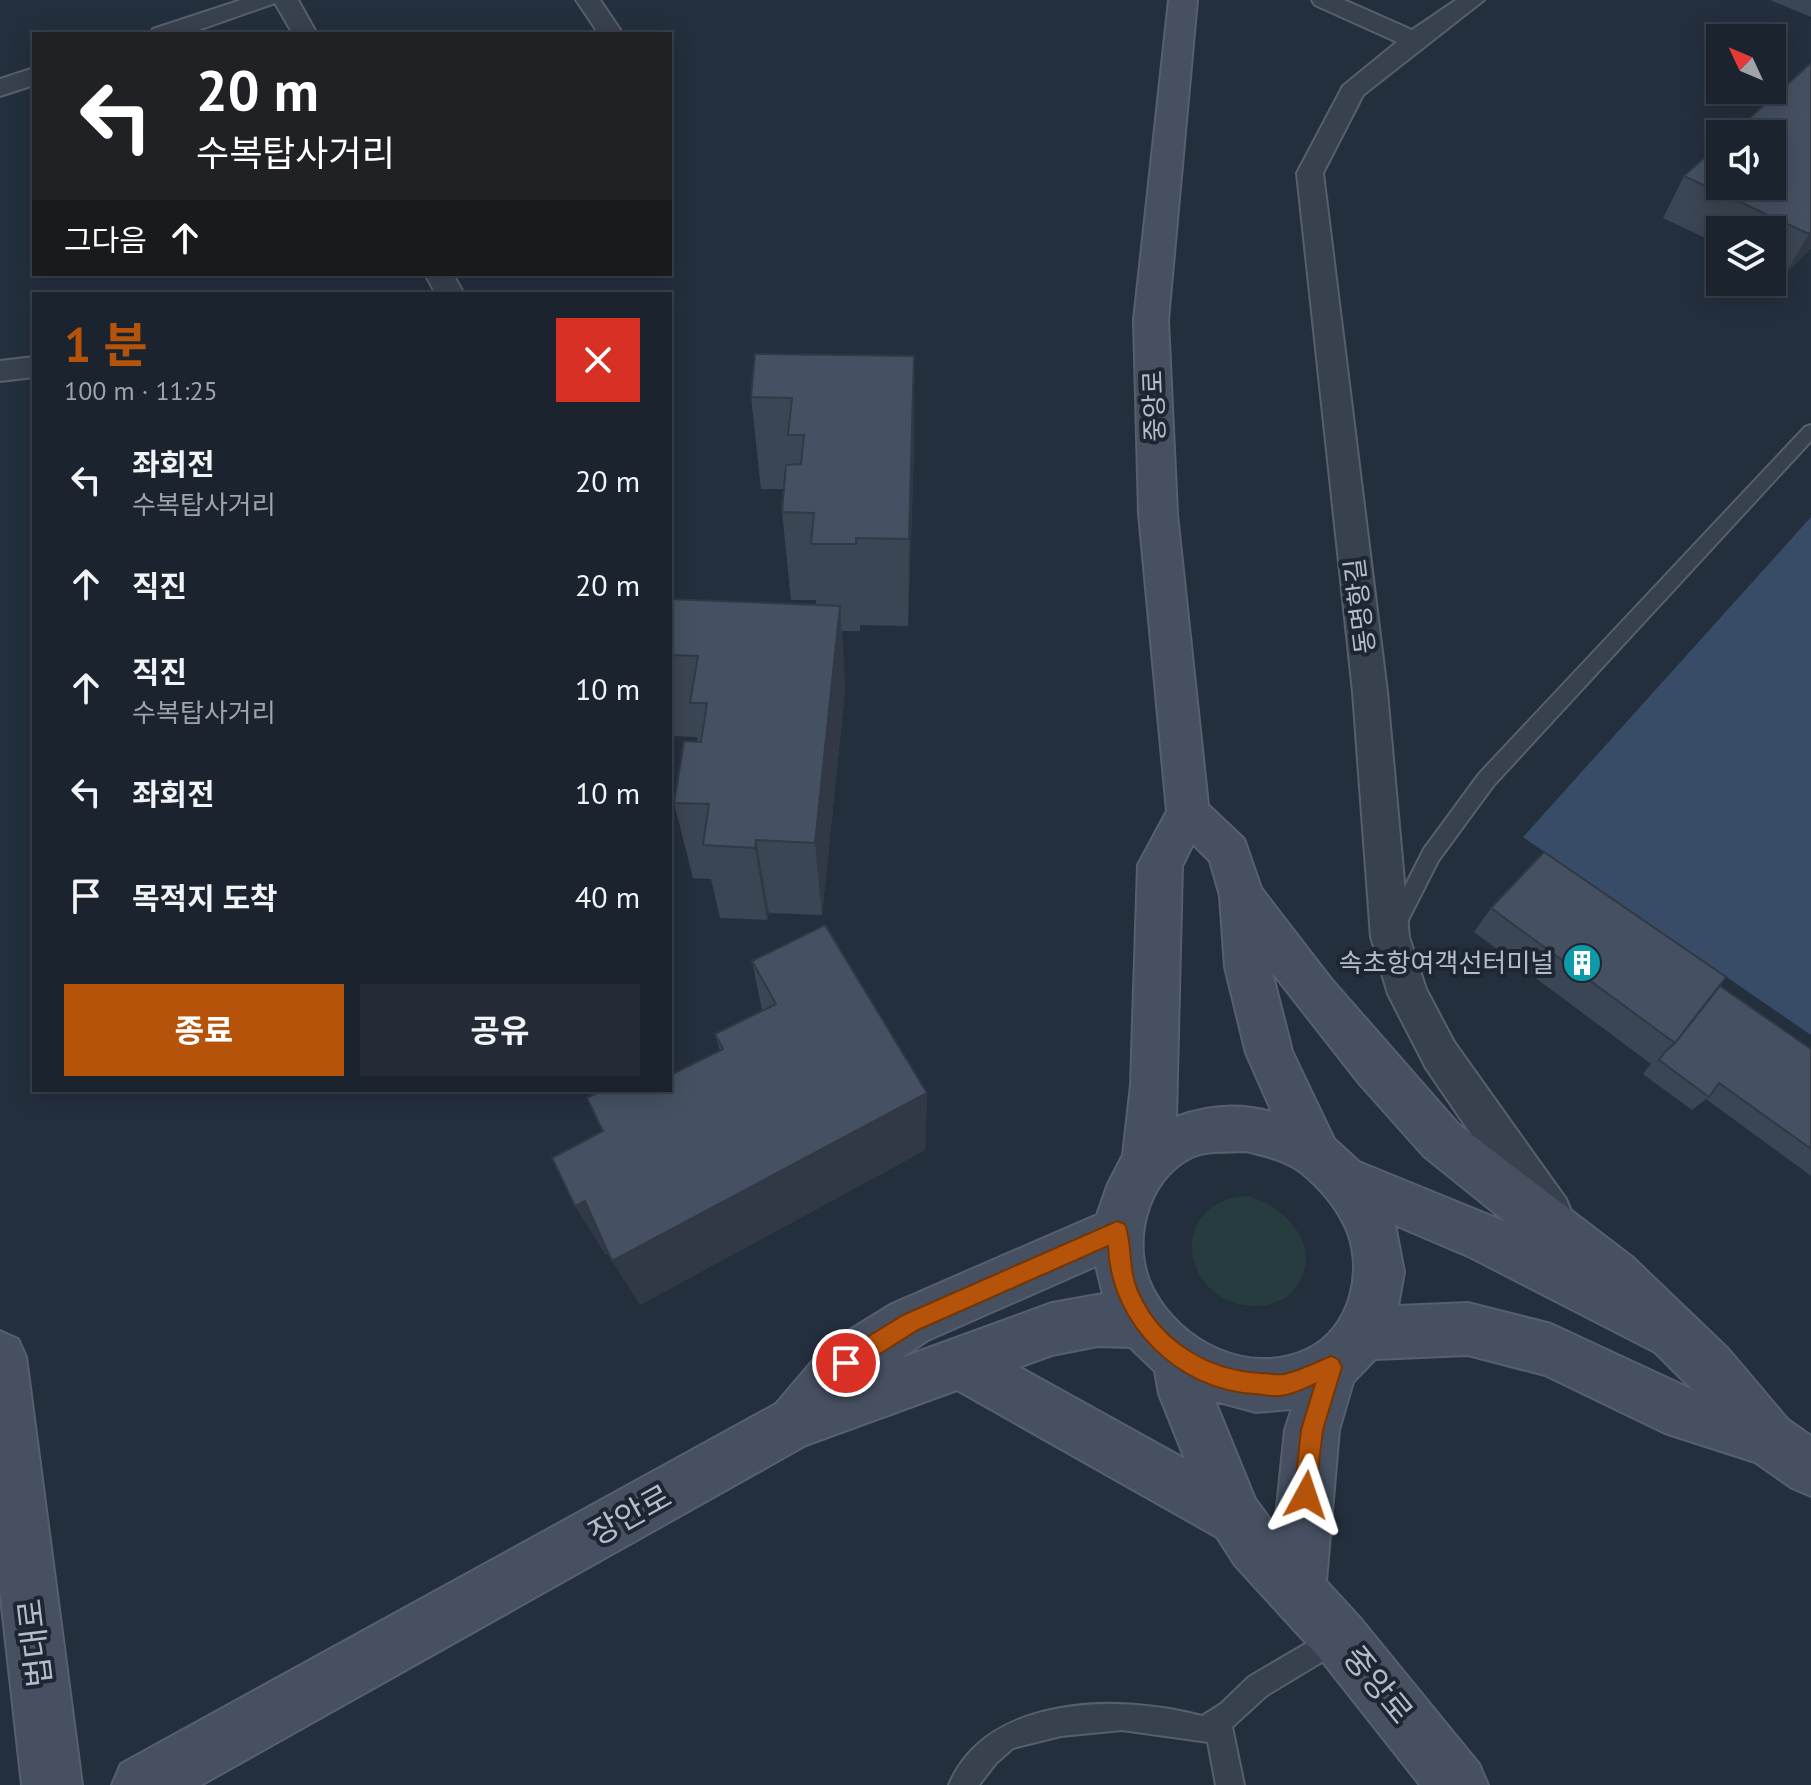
<!DOCTYPE html>
<html lang="ko">
<head>
<meta charset="utf-8">
<style>
  body { margin:0; font-family:"PT Sans","Noto Sans KR",sans-serif; background:#242b36; color:#f1f3f6; height:100vh; display:flex; flex-direction:column; font-size:30px; white-space:nowrap }
  * { box-sizing:border-box; margin:0 }
  p { font-size:26px; color:#a0a4aa }
  .icon { flex:none; width:44px; height:44px; fill:none; stroke:currentColor; stroke-width:2; stroke-linecap:round; stroke-linejoin:round }
  .map { position:relative; flex:1; overflow:hidden }
  .side { position:absolute; left:32px; top:292px; width:640px; height:800px; display:flex; flex-direction:column; background:#1b232e; border-radius:0px; box-shadow:0 4px 20px #0003,0 0 0 2px #39404a }
  .side>* { flex:none }
  .guide { position:absolute; left:32px; top:32px; width:640px; height:244px; border-radius:0px; box-shadow:0 4px 20px #0003,0 0 0 2px #39404a; background:#202124; color:#fff; overflow:hidden }
  .needle { width:52px; rotate:314deg }
  .fabs { position:absolute; left:1706px; top:24px; display:grid; gap:16px }
  .fabs a { display:grid; place-items:center; width:80px; height:80px; border-radius:0px; background:#1b232e; box-shadow:0 4px 20px #0003,0 0 0 2px #39404a; font-size:40px }
  .pin { position:absolute; display:grid; place-items:center; width:68px; height:68px; color:#fff; margin:-34px; border:4px solid #fff; border-radius:50%; box-shadow:0 2px 8px #0007 }
  .me { position:absolute; width:88px; margin:-44px; rotate:5deg; stroke-linejoin:round; filter:drop-shadow(0 0 6px #0008) }
  .turn { display:flex; align-items:center; gap:28px; height:168px; padding:0 32px; font-size:36px }
  .turn .icon { width:104px; height:104px; stroke-width:2.5 }
  .turn b { display:block; font-size:56px; line-height:68px }
  .then { display:flex; align-items:center; height:76px; padding:0 32px; background:#0003; gap:16px; font-size:30px }
  .round { display:grid; place-items:center; flex:none; width:84px; height:84px; border-radius:0px; background:#242b36 }
  .summary { display:flex; align-items:center; justify-content:space-between; height:136px; padding:0 32px }
  h1 { font-size:48px; font-weight:700; line-height:60px; color:#b45309 }
  .action { display:flex; gap:16px; margin-top:auto; padding:16px 32px }
  .action a { flex:1; height:92px; border-radius:0px; background:#b45309; color:#fff; font-size:32px; font-weight:700; line-height:92px; text-align:center }
  .action a+a { background:#242b36; color:#f1f3f6 }
  ul { padding:0; list-style:none }
  li { display:flex; align-items:center; gap:24px; height:104px; padding:0 32px }
  li div { flex:1 }
  li b { display:block; font-size:30px }
  li em { font-style:normal }
  .map>svg:first-child { display:block }
</style>
</head>
<body>
<div class="map">
<svg width="1811" height="1785" viewBox="0 0 1811 1785">
  <rect width="100%" height="100%" fill="#242f3e"/>
  <path fill="#263c3f" d="M1247 1196C1288 1206 1328 1252 1292 1292 1283 1302 1265 1307 1252 1306 1180 1302 1166 1201 1247 1196Z"/>
  <path fill="#394c67" d="M1811 517V1035L1523 837Z"/>
  <g fill="none" stroke-linecap="round" stroke-linejoin="round">
    <defs>
      <g id="lane">
        <path d="M1811 425V441L1493 786 1438 861 1401 934 1394 937 1387 934 1384 928 1424 849 1479 774 1805 427Z"/>
        <path d="M1336 1626 1345 1630 1349 1639 1345 1648 1267 1695 1232 1727 1244 1785H1216L1208 1742 1122 1730 1061 1736 1013 1748 996 1763 979 1785H949C987 1694 1121 1694 1202 1716L1221 1704 1249 1677Z"/>
      </g>
      <g id="street">
        <path d="M241 0H298L317 34H293L275 3 187 34H150L153 29Z"/>
        <path d="M576 0H600L623 34H599Z"/>
        <path d="M1312 0H1344L1412 30 1456 0H1484L1363 95 1323 173 1387 692 1409 937 1426 989 1454 1042 1566 1199 1572 1214 1566 1229 1551 1235 1536 1229 1426 1068 1388 994 1371 937 1353 692 1297 173 1343 86 1397 42 1315 5Z"/>
        <path d="M34 68V85L0 96V79Z"/>
        <path d="M425 274H453L464 294H436Z"/>
        <path d="M34 357V377L0 381V361Z"/>
      </g>
      <g id="secondary">
        <path d="M1169 0H1197L1168 320 1177 514 1208 805 1244 839 1261 888 1331 979 1458 1124 1632 1257 1728 1349 1788 1420 1811 1436V1496L1792 1488 1755 1462 1665 1433 1545 1375 1468 1355 1375 1359 1353 1382 1339 1430 1326 1581 1359 1617 1479 1764 1488 1785H1420L1319 1657 1235 1565 1217 1537 957 1390 806 1445 201 1785H112L121 1764 776 1404 827 1344 892 1304 1097 1215 1108 1184 1123 1155 1131 1085 1138 865 1167 811 1139 514 1134 320ZM1193 844 1210 861 1220 896 1225 967 1246 1053 1272 1112C1240 1103 1208 1105 1176 1117L1182 866ZM1272 972 1359 1083 1424 1156 1506 1222 1359 1162 1334 1139 1292 1051ZM1246 1151C1266 1156 1285 1160 1302 1173 1319 1187 1334 1204 1344 1224 1366 1267 1351 1330 1306 1350 1249 1376 1181 1343 1153 1289 1130 1246 1146 1179 1192 1157 1207 1150 1229 1152 1246 1151ZM1395 1225 1470 1257 1655 1352 1693 1390 1551 1324 1468 1303 1398 1306 1404 1272ZM1096 1266 1103 1294 1052 1303 901 1358 928 1340ZM1098 1346 1130 1347 1155 1371 1159 1394 1185 1459 1019 1367 1052 1355ZM1215 1401 1256 1412 1292 1409 1285 1430 1275 1526 1255 1499Z"/>
        <path d="M0 1331 18 1339 26 1357 82 1785H22L0 1589Z"/>
      </g>
    </defs>
    <use href="#lane" stroke="#565f6c" stroke-width="4"/>
    <use href="#street" stroke="#565f6c" stroke-width="4"/>
    <use href="#secondary" stroke="#565f6c" stroke-width="4"/>
    <use href="#lane" fill="#38414e" fill-rule="evenodd"/>
    <use href="#street" fill="#38414e" fill-rule="evenodd"/>
    <use href="#secondary" fill="#465061" fill-rule="evenodd"/>
  </g>
  <g fill="#3b4654">
    <path d="M1770 0H1811V17Z"/>
    <path d="M1811 63V248L1784 276 1772 270V230H1720V245L1663 218 1684 176Z"/>
    <path d="M914 356V448L908 626 860 625V631H842L845 690 822 915 769 913 767 920 720 918 711 879 693 878 674 803 698 742 697 737 671 736 670 732V599L816 605V600H791L782 512 784 489H761L751 397Z"/>
    <path d="M1491 908 1720 986 1811 1049V1176L1706 1099 1692 1110 1643 1074 1651 1064 1474 932Z"/>
    <path d="M752 961 927 1093 925 1150 640 1305 608 1253 606 1255 575 1206 603 1131 673 1074 720 1051 715 1034 762 1010Z"/>
  </g>
  <g fill="#303945">
    <path d="M1811 232V248L1784 276 1809 234Z"/>
    <path d="M914 356V448L908 626 909 539Z"/>
    <path d="M840 606 845 690 822 915 815 843Z"/>
    <path d="M756 840 769 913 767 920 755 848Z"/>
    <path d="M927 1093 925 1150 640 1305 612 1261Z"/>
    <path d="M585 1201 615 1250 606 1255 575 1206Z"/>
  </g>
  <g fill="#455162" stroke="#303945" stroke-width="2">
    <path d="M1811 63V232L1809 234 1684 176 1720 144V186H1772V134H1732Z"/>
    <path d="M755 354 914 356 909 539 856 538V544H811L814 513 782 512 786 465 801 464 804 435H788L792 398 751 397Z"/>
    <path d="M670 599 840 606 815 843 756 840 755 848 703 845 709 804 674 803 684 741 701 742 707 703H690L698 656 670 655Z"/>
    <path d="M1544 852 1726 977 1675 1043 1491 908Z"/>
    <path d="M825 925 927 1093 612 1261 585 1201 575 1206 552 1158 603 1131 587 1098 603 1090H670V1068L673 1074 723 1049 715 1034 776 1004 752 961Z"/>
    <path d="M1720 986 1811 1049V1149L1719 1083 1709 1097 1659 1060 1665 1052 1675 1043Z"/>
  </g>
  <path fill="#b45309" stroke="#753606" stroke-width="2" d="M1117 1221 1125 1224C1133 1245 1128 1269 1138 1291 1159 1340 1207 1370 1260 1373 1267 1373 1277 1375 1284 1374 1300 1371 1316 1362 1331 1356L1338 1359 1342 1367 1323 1430 1314 1503 1306 1506 1298 1503 1294 1495 1301 1430 1315 1384C1306 1388 1296 1393 1286 1395 1277 1398 1265 1395 1255 1394 1178 1390 1111 1325 1108 1246L918 1330 853 1371 846 1374 838 1371 835 1363 838 1355 903 1315Z"/>
  <defs>
    <symbol id="building-disc" viewBox="-11 -11 22 22"><circle r="9.5" fill="#0f9aa8" stroke="#1d2633"/><path d="M-4-6H4V6H1V3H-1V6H-4ZM-2.5-4.3h1.7v1.8h-1.7ZM.8-4.3h1.7v1.8H.8ZM-2.5-1h1.7V.8h-1.7ZM.8-1h1.7V.8H.8Z" fill="#fff"/></symbol>
  </defs>
  <g fill-rule="evenodd">
    <use href="#building-disc" x="1560" y="941" width="44" height="44"/>
  </g>
  <g text-anchor="middle" stroke-width="8" stroke-linejoin="round" paint-order="stroke">
    <g font-size="26" fill="#b4bcc9" stroke="#1d2633">
      <text transform="translate(1154 406) rotate(-92)" y="9">중앙로</text>
      <text transform="translate(1360 606) rotate(-97)" y="9">동명항길</text>
    </g>
    <g font-size="26" fill="#b4bcc9" stroke="#1d2633" text-anchor="end">
      <text x="1554" y="972">속초항여객선터미널</text>
    </g>
    <g font-size="32" fill="#b4bcc9" stroke="#1d2633">
      <text transform="translate(630 1515) rotate(-29)" y="11">장안로</text>
      <text transform="translate(35 1643) rotate(-97)" y="11">법대로</text>
      <text transform="translate(1378 1685) rotate(51)" y="11">중앙로</text>
    </g>
  </g>
</svg>
<div class="fabs">
<a><svg class="needle" viewBox="-14 -14 28 28"><path d="M0-13l5 13h-10z" fill="#e53935"/><path d="M0 13l5-13h-10z" fill="#a0a4aa"/></svg></a>
<a><svg class="icon" aria-label="sound" viewBox="0 0 24 24"><path d="M4 9h4l5-4v14l-5-4H4zM17 9q2 3 0 6"/></svg></a>
<a><svg class="icon" aria-label="layers" viewBox="0 0 24 24"><path d="M12 4l9 5-9 5-9-5zM3 14l9 5 9-5"/></svg></a>
</div>
<div class="pin" style="left:846px;top:1363px;background:#d93025"><svg class="icon" aria-label="arrive" viewBox="0 0 24 24"><path d="M6 21V4h12l-3 4 3 4H6"/></svg></div>
<svg class="me" style="left:1306px;top:1495px" viewBox="-20 -20 40 40"><path d="M0-17L14 15 0 8-14 15z" fill="#b45309" stroke="#fff" stroke-width="4"/></svg>
<div class="guide">
<div class="turn"><svg class="icon" aria-label="left" viewBox="0 0 24 24"><path d="M17 20v-9H6M10 6l-5 5 5 5"/></svg><div><b>20 m</b>수복탑사거리</div></div>
<div class="then">그다음<svg class="icon" aria-label="ahead" viewBox="0 0 24 24"><path d="M12 20V5M6 11l6-6 6 6"/></svg></div>
</div>
<section class="side">
<div class="summary"><div><h1>1 분</h1><p>100 m · 11:25</p></div><a class="round" style="background:#d93025;color:#fff"><svg class="icon" aria-label="close" viewBox="0 0 24 24"><path d="M6 6l12 12M18 6L6 18"/></svg></a></div>
<ul>
<li><svg class="icon" aria-label="left" viewBox="0 0 24 24"><path d="M17 20v-9H6M10 6l-5 5 5 5"/></svg><div><b>좌회전</b><p>수복탑사거리</p></div><em>20 m</em></li>
<li><svg class="icon" aria-label="ahead" viewBox="0 0 24 24"><path d="M12 20V5M6 11l6-6 6 6"/></svg><div><b>직진</b></div><em>20 m</em></li>
<li><svg class="icon" aria-label="ahead" viewBox="0 0 24 24"><path d="M12 20V5M6 11l6-6 6 6"/></svg><div><b>직진</b><p>수복탑사거리</p></div><em>10 m</em></li>
<li><svg class="icon" aria-label="left" viewBox="0 0 24 24"><path d="M17 20v-9H6M10 6l-5 5 5 5"/></svg><div><b>좌회전</b></div><em>10 m</em></li>
<li><svg class="icon" aria-label="arrive" viewBox="0 0 24 24"><path d="M6 21V4h12l-3 4 3 4H6"/></svg><div><b>목적지 도착</b></div><em>40 m</em></li>
</ul>
<div class="action"><a>종료</a><a>공유</a></div>
</section>
</div>
</body>
</html>
